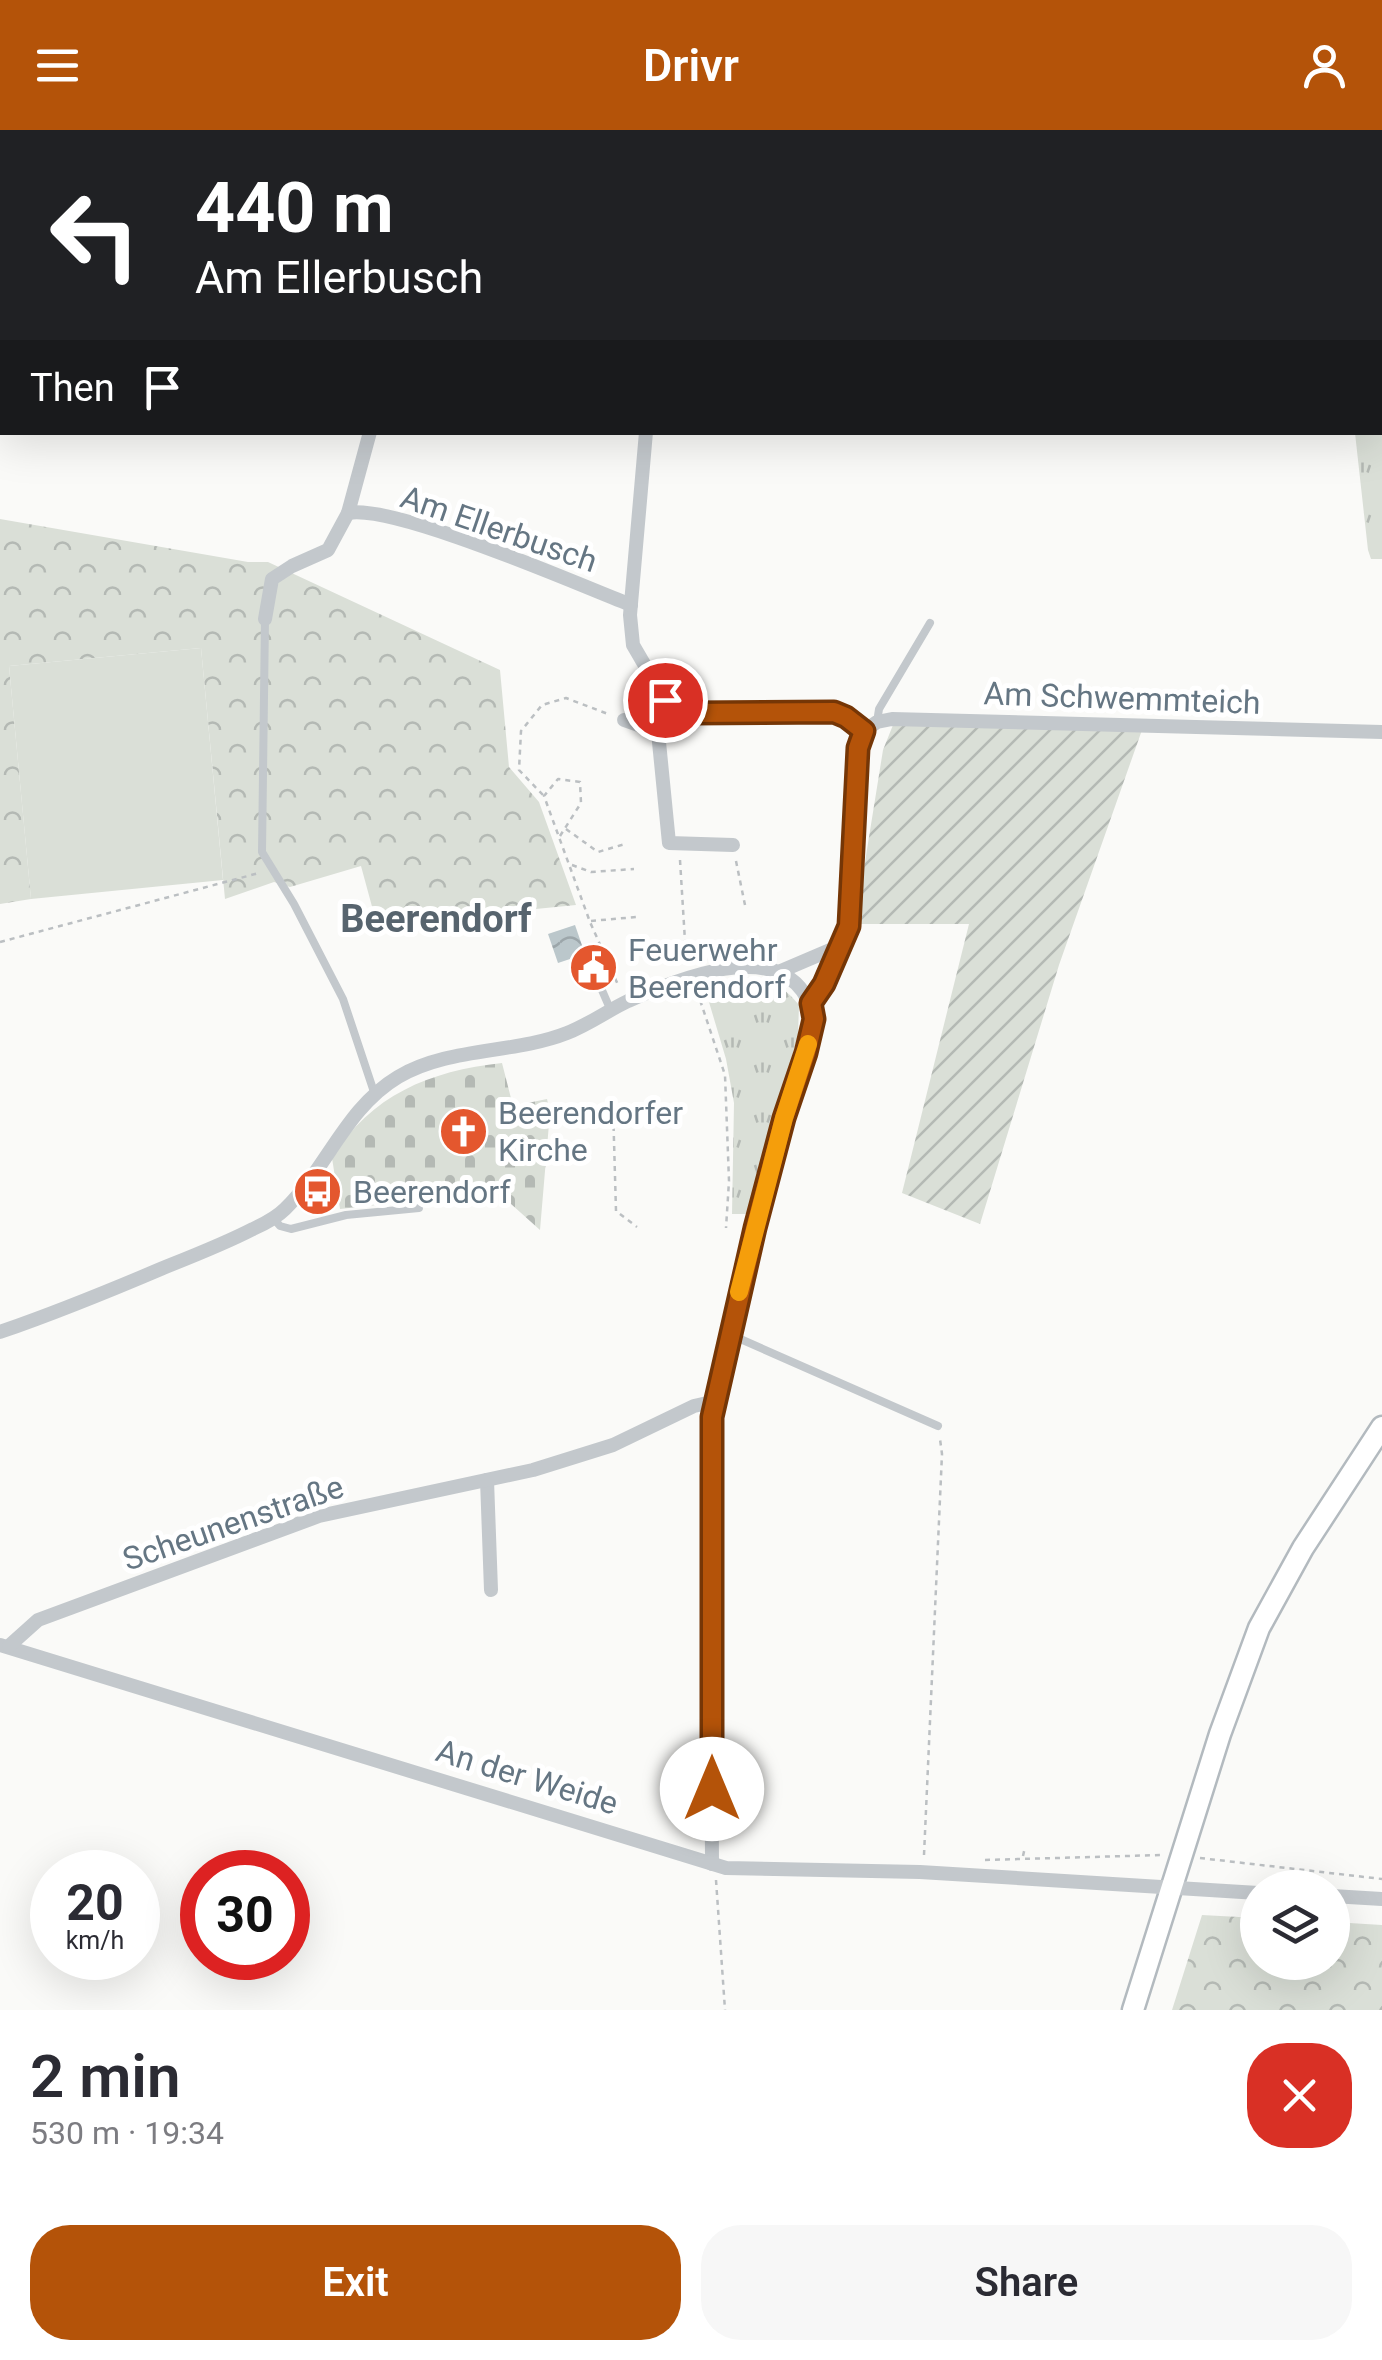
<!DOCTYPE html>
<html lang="en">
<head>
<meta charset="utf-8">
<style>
  body { margin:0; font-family:Roboto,sans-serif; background:#f7f7f7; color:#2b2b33; height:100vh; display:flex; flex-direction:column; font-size:38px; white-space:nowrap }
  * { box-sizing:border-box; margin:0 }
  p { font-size:32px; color:#7c7c81 }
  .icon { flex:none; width:55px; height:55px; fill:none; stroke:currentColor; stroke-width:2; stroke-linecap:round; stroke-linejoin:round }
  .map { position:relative; height:1880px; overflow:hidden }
  .side { display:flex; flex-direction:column; background:#fff; flex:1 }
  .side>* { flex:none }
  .top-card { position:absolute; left:0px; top:0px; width:1382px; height:305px; box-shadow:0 10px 40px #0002; background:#202124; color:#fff; overflow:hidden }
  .fabs { position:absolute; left:1240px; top:1740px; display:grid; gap:20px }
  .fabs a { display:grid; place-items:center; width:110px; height:110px; border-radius:50%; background:#fff; box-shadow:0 10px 40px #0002; font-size:50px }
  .speed { position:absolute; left:30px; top:1720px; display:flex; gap:20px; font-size:50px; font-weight:700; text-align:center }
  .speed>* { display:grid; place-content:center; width:130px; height:130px; border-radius:50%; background:#fff; box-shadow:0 10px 40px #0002; line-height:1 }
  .speed small { font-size:25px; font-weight:400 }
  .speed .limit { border:15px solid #d22; background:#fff; color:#111 }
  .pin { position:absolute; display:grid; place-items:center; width:85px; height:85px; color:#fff; margin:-42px; border:5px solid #fff; border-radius:50%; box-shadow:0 2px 10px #0007 }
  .me { position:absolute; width:110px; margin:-55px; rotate:0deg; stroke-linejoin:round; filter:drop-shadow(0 0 8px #0008) }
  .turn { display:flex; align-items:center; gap:35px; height:210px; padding:0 30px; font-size:45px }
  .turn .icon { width:130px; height:130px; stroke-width:2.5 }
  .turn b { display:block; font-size:70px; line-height:85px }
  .then { display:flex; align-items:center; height:95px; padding:0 30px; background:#0003; gap:20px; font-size:38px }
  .round { display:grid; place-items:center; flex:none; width:105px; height:105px; border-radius:40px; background:#f7f7f7 }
  .head { display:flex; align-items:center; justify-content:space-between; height:170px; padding:0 30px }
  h1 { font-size:60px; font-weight:600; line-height:75px }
  .primary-button { display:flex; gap:20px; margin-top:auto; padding:20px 30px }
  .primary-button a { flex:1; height:115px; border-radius:40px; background:#b45309; color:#fff; font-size:40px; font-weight:600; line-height:115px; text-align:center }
  .primary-button a+a { background:#f7f7f7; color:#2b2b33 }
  header { display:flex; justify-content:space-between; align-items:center; height:130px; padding:0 30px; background:#b45309; color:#fff; font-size:45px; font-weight:600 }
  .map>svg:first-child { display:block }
</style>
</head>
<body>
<header><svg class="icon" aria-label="menu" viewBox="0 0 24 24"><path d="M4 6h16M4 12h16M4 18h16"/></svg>Drivr<svg class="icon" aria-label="person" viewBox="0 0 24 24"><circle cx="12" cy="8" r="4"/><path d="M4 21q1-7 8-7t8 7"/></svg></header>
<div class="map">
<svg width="1382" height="1880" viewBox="0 0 1382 1880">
  <defs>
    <pattern id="grass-tufts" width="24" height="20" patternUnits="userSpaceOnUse" patternTransform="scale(2.5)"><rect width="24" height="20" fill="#dadfd7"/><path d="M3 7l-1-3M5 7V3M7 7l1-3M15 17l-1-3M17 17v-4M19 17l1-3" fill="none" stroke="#b4b9b4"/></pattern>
    <pattern id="forest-crowns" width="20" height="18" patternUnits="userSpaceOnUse" patternTransform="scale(2.5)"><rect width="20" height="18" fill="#dadfd7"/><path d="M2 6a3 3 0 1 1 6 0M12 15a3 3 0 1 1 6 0" fill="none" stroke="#b4b9b4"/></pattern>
    <pattern id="cemetery-stones" width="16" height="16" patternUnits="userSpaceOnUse" patternTransform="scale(2.5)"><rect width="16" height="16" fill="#dadfd7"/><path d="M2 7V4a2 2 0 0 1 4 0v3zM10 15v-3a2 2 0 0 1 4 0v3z" fill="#b4b9b4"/></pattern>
    <pattern id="garden-furrows" width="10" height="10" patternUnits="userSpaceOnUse" patternTransform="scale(2.5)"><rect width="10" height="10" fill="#dadfd7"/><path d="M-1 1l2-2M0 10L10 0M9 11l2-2" fill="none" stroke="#b4b9b4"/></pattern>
    <pattern id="water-waves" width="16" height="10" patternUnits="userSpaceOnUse" patternTransform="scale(2.5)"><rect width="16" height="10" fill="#bbc7cb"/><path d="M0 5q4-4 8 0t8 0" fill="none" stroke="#9ca6aa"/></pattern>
  </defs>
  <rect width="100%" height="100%" fill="#fafaf8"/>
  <g fill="url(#grass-tufts)">
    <path d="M1382 120V429H1371L1368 420 1355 303 1380 302Z"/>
    <path d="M748 847C772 850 784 857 799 875L798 905 750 1084H732L734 973 726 929 703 852Z"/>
  </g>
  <g fill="url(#forest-crowns)">
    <path d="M0 389 248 432H268L500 540 509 637 539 672 576 775 377 795 361 736 290 757 274 752 225 769 201 518 9 536 31 769 0 774Z"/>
    <path d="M1202 1785 1257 1788 1258 1832H1332L1333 1792 1382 1795V1880H1172Z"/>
  </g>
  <path fill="url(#cemetery-stones)" d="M502 933 513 976 547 969 550 982 540 1100 511 1074 433 1069 340 1079 332 1028C371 965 429 941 502 933Z"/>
  <path fill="url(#garden-furrows)" d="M893 595 1142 600 1059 835 980 1094 902 1063 969 794H855L883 620Z"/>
  <path fill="#dadfd7" d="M201 518 223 750 31 769 9 536Z"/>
  <path fill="url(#water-waves)" d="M575 795 585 824 558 833 548 804Z"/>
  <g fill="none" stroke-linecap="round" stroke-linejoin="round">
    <path stroke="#bbc7cb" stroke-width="5" d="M1380 185 1382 186"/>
    <defs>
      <path id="secondary" d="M1133 1880 1220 1604 1259 1498 1303 1418 1382 1297"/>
    </defs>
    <use href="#secondary" stroke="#b3babf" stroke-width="25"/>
    <g stroke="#bbbfc2" stroke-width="2.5" stroke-dasharray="5 5" stroke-linecap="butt">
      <path d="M543 665 519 640 521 601 542 575 566 568 608 584"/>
      <path d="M566 699 598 722 625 714"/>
      <path d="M560 706 581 673 580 652 558 649 544 666 590 792 619 857"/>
      <path d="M680 730 685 811 691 818 694 829"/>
      <path d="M736 731 746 780"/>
      <path d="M572 735 591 742 634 739"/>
      <path d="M591 791 636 787"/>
      <path d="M0 812 259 743"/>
      <path d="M697 861 725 945 729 1051 726 1098"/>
      <path d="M613 976 616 1081 637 1097"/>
      <path d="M924 1725 942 1324 940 1309"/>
      <path d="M1023 1726 1025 1717"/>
      <path d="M1200 1728 1382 1749"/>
      <path d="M985 1730 1162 1725"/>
      <path d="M716 1750 725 1880"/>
    </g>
    <g stroke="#c3c8cc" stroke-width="8">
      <path d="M265 489 262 722 294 774 343 869 375 965"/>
      <path d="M877 592 879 579 930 493"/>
      <path d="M598 851 611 881"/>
      <path d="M274 1089 280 1096 291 1099 346 1085 419 1078"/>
      <path d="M729 1204 938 1296"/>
    </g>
    <g stroke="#c3c8cc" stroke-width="14">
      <path d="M646 302 630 485 633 515 665 570 672 577 689 583 834 582 846 587 864 601"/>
      <path d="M348 383C395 374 577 454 631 475"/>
      <path d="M265 489 272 449 292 436 328 420 348 383 370 302"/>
      <path d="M672 577 658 602 669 713 733 715"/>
      <path d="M624 590 658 602"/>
      <path d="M864 601 877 592 892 589 1382 602"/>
      <path d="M781 841 842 815"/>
      <path d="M811 873 823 854 849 796 858 619 864 601"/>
      <path d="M0 1202C55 1183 109 1161 163 1138 193 1126 224 1114 253 1099 264 1094 277 1087 285 1079 327 1038 346 978 398 947 448 917 514 924 567 903 588 895 607 881 628 871 682 847 796 800 814 889L751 1112 712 1287 710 1324 712 1734"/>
      <path d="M487 1350 491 1460"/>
      <path d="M0 1515 726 1738 920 1742 1258 1763"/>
      <path d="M9 1516 38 1490 319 1386 533 1340 613 1315 694 1276 716 1271"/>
      <path d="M1332 1766 1382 1769"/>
    </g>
    <use href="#secondary" stroke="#fff" stroke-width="20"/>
  </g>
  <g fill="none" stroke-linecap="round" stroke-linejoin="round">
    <defs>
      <path id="route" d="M665 570 672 577 689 583 834 582 846 587 864 601 858 618 849 796 824 854 811 873 814 889 806 923 784 988 755 1098 712 1287V1659"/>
    </defs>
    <use href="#route" stroke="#753606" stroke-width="25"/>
    <use href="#route" stroke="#b45309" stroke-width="18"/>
    <path stroke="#f59e0b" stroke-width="18" d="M739 1162 784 988 808 914"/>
  </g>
  <defs>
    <symbol id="civic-disc" viewBox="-11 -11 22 22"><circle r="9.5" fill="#e4572e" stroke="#fff"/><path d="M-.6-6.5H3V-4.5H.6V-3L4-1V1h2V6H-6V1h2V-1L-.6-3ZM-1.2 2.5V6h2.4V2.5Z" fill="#fff"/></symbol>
    <symbol id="church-disc" viewBox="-11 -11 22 22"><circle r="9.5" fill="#e4572e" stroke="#fff"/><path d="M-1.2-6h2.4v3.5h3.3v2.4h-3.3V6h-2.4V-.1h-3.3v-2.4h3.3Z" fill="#fff"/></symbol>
    <symbol id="bus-disc" viewBox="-11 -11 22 22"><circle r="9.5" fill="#e4572e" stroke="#fff"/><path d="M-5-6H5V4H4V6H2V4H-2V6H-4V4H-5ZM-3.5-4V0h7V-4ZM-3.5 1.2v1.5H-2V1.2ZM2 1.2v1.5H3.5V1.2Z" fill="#fff"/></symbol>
  </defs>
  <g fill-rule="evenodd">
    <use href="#civic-disc" x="566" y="810" width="55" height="55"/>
    <use href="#church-disc" x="436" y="974" width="55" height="55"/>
    <use href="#bus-disc" x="290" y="1034" width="55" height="55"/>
  </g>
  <g text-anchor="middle" stroke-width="10" stroke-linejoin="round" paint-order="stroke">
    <g font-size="32" fill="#657683" stroke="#fff">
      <text transform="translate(499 399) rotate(19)" y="11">Am Ellerbusch</text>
      <text transform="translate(1122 568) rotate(2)" y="11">Am Schwemmteich</text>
      <text transform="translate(233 1393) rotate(-19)" y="11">Scheunenstraße</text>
      <text transform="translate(527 1647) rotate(17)" y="11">An der Weide</text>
    </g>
    <g font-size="32" fill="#657683" stroke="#fff" text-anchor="start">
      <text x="628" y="831">Feuerwehr<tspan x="628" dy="37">Beerendorf</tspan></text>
      <text x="498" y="994">Beerendorfer<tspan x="498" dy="37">Kirche</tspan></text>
      <text x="353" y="1073">Beerendorf</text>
    </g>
    <g font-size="38" font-weight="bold" fill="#57646e" stroke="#fff">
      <text x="436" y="802">Beerendorf</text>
    </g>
  </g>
</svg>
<div class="fabs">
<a><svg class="icon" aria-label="layers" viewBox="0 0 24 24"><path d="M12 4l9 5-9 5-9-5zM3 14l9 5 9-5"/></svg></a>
</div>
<div class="speed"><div>20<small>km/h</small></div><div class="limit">30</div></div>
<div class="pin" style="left:665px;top:570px;background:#d93025"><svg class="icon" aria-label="arrive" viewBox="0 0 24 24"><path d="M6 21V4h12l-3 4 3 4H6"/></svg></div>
<svg class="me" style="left:712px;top:1659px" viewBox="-20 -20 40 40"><circle r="19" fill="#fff"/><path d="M0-13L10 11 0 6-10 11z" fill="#b45309"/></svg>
<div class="top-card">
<div class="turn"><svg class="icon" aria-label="left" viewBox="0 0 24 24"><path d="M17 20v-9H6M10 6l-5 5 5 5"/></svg><div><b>440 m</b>Am Ellerbusch</div></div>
<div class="then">Then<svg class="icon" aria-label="arrive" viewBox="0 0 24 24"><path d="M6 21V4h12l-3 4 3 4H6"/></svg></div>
</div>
</div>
<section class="side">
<div class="head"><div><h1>2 min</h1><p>530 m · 19:34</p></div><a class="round" style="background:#d93025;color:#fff"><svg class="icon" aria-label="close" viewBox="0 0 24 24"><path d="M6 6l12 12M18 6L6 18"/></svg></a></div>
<div class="primary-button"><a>Exit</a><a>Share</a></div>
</section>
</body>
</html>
